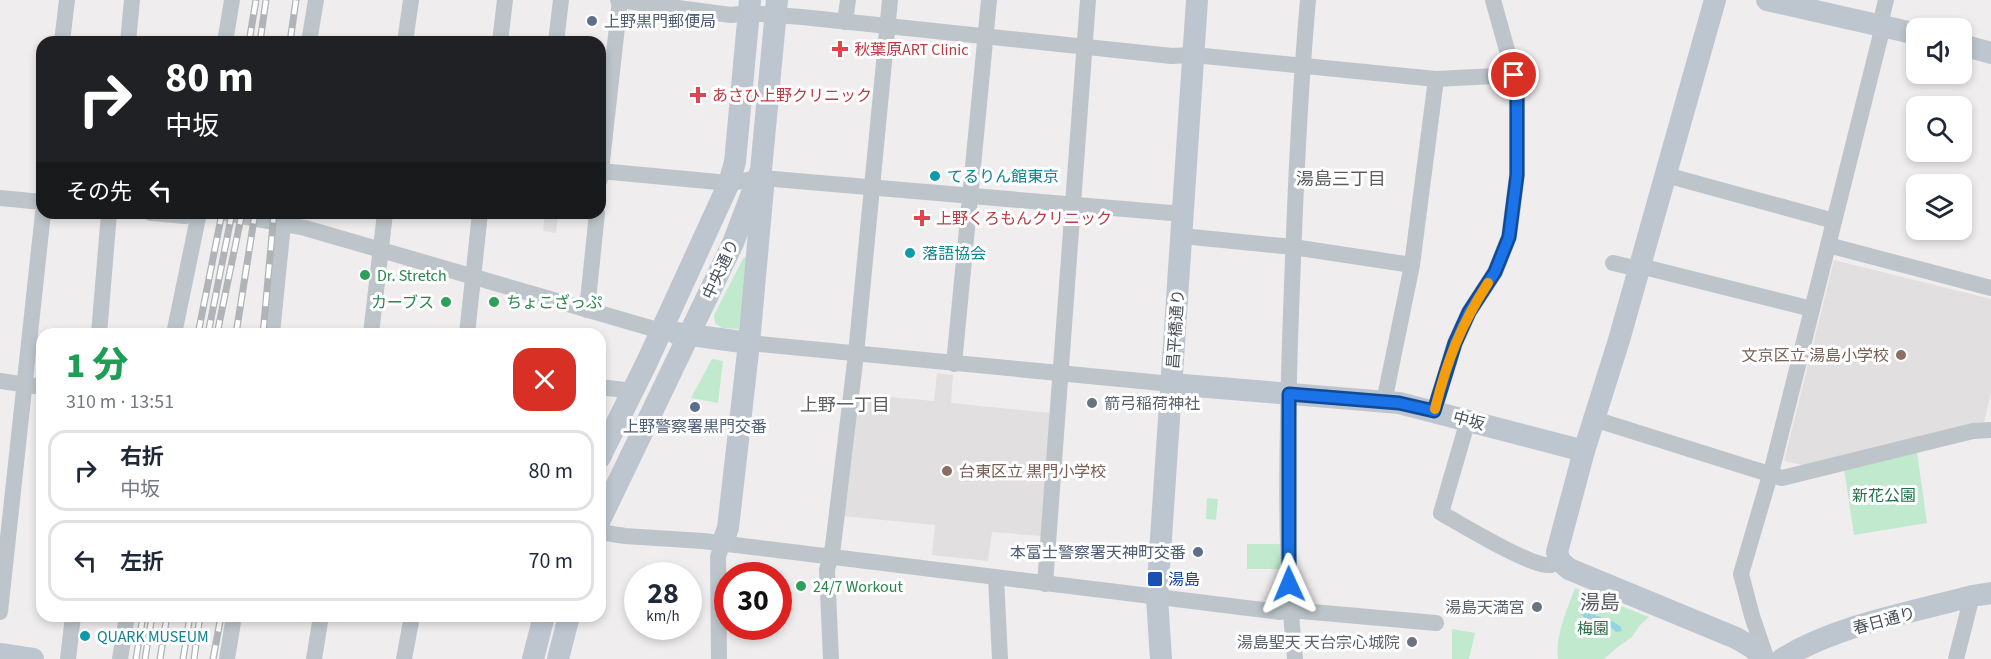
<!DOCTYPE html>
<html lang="ja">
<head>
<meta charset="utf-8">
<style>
  body { margin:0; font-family:"Source Sans 3","Noto Sans JP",sans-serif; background:#f2f2f3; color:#1f2937; height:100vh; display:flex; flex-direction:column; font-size:22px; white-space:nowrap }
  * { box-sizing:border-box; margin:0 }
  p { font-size:20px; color:#747a83 }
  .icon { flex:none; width:33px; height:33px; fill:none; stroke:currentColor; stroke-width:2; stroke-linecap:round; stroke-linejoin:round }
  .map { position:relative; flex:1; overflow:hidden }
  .drawer { position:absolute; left:36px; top:328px; width:570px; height:294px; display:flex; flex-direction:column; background:#fff; border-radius:18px; box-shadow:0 3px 9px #0003 }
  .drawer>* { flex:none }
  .hud { position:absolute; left:36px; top:36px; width:570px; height:183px; border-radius:18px; box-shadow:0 3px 9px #0003; background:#202124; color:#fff; overflow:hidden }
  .tools { position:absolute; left:1906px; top:18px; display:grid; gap:12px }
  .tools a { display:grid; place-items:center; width:66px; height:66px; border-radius:12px; background:#fff; box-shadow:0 3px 9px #0003; font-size:30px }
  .speed { position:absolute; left:624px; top:562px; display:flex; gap:12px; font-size:30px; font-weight:700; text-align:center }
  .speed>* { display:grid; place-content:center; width:78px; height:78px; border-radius:50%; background:#fff; box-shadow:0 3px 9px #0003; line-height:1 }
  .speed small { font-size:15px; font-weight:400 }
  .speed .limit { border:9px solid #d22; background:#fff; color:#111 }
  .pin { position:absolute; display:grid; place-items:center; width:51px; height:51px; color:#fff; margin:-26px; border:3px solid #fff; border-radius:50%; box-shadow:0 2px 6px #0007 }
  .me { position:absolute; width:66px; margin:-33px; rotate:359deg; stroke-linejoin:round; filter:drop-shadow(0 0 4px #0008) }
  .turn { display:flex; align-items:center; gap:21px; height:126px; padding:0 30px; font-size:27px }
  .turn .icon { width:78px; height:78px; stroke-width:2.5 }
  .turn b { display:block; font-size:42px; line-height:51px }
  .then { display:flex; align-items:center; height:57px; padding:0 30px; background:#0003; gap:12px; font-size:22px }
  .round { display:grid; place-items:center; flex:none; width:63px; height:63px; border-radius:18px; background:#f2f2f3 }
  .head { display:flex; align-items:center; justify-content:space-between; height:102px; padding:0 30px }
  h1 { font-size:36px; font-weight:800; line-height:45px; color:#1e9e55 }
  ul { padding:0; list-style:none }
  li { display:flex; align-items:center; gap:18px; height:81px; margin:0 12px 9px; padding:0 18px; border:3px solid #e0e1e3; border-radius:18px }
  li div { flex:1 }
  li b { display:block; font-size:22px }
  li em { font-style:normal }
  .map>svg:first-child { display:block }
</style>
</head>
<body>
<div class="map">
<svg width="1991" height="659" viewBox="0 0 1991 659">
  <rect width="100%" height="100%" fill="#f0edee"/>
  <g fill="#e1dfdf">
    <path d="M545 213H558L556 233 543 231Z"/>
    <path d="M1834 260 1991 299V392L1984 423 1807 466 1784 461Z"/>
    <path d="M937 373 953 375 951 403 1050 413 1041 536 992 532 988 561 932 555 935 525 842 516 857 394 934 401Z"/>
  </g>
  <g fill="#c0e9ce">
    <path d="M744 257 746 258 739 329 722 328 715 323 714 315Z"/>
    <path d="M712 359 723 361 718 403 691 398Z"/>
    <path d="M1917 452 1927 523 1854 535 1844 469Z"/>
    <path d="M1207 498 1218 499 1216 520 1206 519Z"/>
    <rect x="1247" y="544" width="37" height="25"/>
    <path d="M1575 588 1649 617 1640 625 1632 637 1619 646 1604 659H1558C1555 636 1567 610 1575 588Z"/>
    <path d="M1452 629 1475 633 1469 659H1452Z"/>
  </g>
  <path fill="#91d4e2" d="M1580 603 1587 605 1592 614 1612 621 1621 627 1622 631 1616 632C1610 625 1606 627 1598 626 1589 625 1584 617 1579 611Z"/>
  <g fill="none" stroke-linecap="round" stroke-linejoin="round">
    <g stroke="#bdc5cb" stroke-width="16">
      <path d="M618 0 731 15 748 13 802 17 1172 56 1194 55 1436 79 1514 75"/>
      <path d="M845 22 848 0"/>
      <path d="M62 42 67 0"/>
      <path d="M128 42 132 0"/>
      <path d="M225 42 232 0"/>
      <path d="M309 42 316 0"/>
      <path d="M405 42 411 0"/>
      <path d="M500 42 505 0"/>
      <path d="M556 42 561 0"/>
      <path d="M600 171 729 183 762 178 1183 214"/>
      <path d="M1666 175 1834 221"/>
      <path d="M600 179 620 0"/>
      <path d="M0 198 42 202"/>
      <path d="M151 213 185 216 199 213"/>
      <path d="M225 213 305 228 661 331"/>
      <path d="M1182 236 1293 247 1412 265"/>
      <path d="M1828 245 1991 288"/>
      <path d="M1613 263 1639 269"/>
      <path d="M1640 266 1812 309"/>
      <path d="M587 310 597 213"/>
      <path d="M99 334 109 213"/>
      <path d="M174 334 199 213"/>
      <path d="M272 334 284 214"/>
      <path d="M371 334 385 213"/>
      <path d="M467 334 480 213"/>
      <path d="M749 343 1172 384"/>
      <path d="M954 364 989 0"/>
      <path d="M0 381 42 387"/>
      <path d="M600 387 633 391"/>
      <path d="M1384 402 1412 265 1436 79"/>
      <path d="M1434 411 1455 343 1469 312 1495 272 1509 237 1517 175V91L1514 75 1493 0"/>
      <path d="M1594 419 1782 478 1973 431 1991 430"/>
      <path d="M1468 420 1441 513C1461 524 1532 568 1551 565 1555 564 1557 563 1560 561"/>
      <path d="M600 532 625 536 703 541 1280 612 1290 610 1436 623"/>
      <path d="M996 578 1000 659"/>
      <path d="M1045 584 1088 0"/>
      <path d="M0 612 43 213"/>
      <path d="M1766 657 1752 616 1741 574 1773 465 1880 38V25L1886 0"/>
      <path d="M68 659 73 616"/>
      <path d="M120 659 127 616"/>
      <path d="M227 659 234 616"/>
      <path d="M314 659 321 616"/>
      <path d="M404 659 412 616"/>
      <path d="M719 659 718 557 722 544"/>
      <path d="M831 659 827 570 833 546 856 354 890 0"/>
      <path d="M1295 659C1284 554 1287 446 1290 341 1294 227 1298 113 1308 0"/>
      <path d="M1956 659 1972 596"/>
    </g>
    <g stroke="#bdc6cf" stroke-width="22">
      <path d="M1715 0 1619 340 1584 451 1557 552 1560 561 1569 569 1736 638 1753 648 1763 659"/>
      <path d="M1767 0 1917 34"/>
      <path d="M1962 45 1991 53"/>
      <path d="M676 333 749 343"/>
      <path d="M1172 384 1399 403 1584 451"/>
      <path d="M600 457 647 362 729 183 735 162 750 0"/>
      <path d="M600 520 733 243 761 170 777 0"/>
      <path d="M722 544 728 528 749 343 763 188"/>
      <path d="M0 654 33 659"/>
      <path d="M533 659 544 616"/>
      <path d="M558 659 569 616"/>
      <path d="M1161 659 1157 598 1197 0"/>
      <path d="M1782 659C1837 625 1909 613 1972 596L1991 593"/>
    </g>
    <defs>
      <g id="rail">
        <path d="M249 42 256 0"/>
        <path d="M260 42 266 0"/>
        <path d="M290 42 296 0"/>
        <path d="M198 334 222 213"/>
        <path d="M208 334 232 213"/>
        <path d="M217 334 242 213"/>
        <path d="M236 334 255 213"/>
        <path d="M263 334 274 213"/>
        <path d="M136 659 143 616"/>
        <path d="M145 659 152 616"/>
        <path d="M160 659 167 616"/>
        <path d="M183 659 190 616"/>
        <path d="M194 659 200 616"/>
        <path d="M213 659 221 616"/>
      </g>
    </defs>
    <use href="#rail" stroke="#b0b3b7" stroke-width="7"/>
    <use href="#rail" stroke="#fff" stroke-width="4.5" stroke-dasharray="14" stroke-linecap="butt"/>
  </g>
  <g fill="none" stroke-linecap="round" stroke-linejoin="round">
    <defs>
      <path id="route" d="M1289 584V394L1399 403 1434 411 1455 343 1469 312 1495 272 1509 237 1517 175V91L1514 75"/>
    </defs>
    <use href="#route" stroke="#114b97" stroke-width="15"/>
    <use href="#route" stroke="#1a73e8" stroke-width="10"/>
    <path stroke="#f59e0b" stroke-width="10" d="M1435 409C1447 360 1461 325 1488 283"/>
  </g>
  <g fill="#5c6f8a" stroke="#fff" stroke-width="2">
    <circle cx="592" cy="21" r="6"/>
    <circle cx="695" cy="407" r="6"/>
    <circle cx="1198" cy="552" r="6"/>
  </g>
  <g fill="#e0444e" stroke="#fff" stroke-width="2">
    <path d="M837 40h6v6h6v6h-6v6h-6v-6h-6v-6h6z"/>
    <path d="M695 86h6v6h6v6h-6v6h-6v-6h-6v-6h6z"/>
    <path d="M919 209h6v6h6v6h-6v6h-6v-6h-6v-6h6z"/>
  </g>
  <g fill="#0f9aa8" stroke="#fff" stroke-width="2">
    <circle cx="935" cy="176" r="6"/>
    <circle cx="910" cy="253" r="6"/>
    <circle cx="85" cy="636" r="6"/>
  </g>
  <g fill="#2e9e5b" stroke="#fff" stroke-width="2">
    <circle cx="365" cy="275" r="6"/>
    <circle cx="446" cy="302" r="6"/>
    <circle cx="494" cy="302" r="6"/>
    <circle cx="801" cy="586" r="6"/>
  </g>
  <g fill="#8d6e63" stroke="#fff" stroke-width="2">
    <circle cx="1901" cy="355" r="6"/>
    <circle cx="947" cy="471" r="6"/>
  </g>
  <g fill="#6b7280" stroke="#fff" stroke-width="2">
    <circle cx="1092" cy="403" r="6"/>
    <circle cx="1537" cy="607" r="6"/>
    <circle cx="1412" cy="642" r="6"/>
  </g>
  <rect fill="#1a4fb4" stroke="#fff" stroke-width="2" x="1147" y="571" width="16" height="16" rx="3"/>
  <g text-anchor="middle" stroke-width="6" stroke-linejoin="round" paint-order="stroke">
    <g font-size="16" fill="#4e5e75" stroke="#fff" text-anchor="start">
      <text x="604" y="27">上野黒門郵便局</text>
      <text x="695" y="432" text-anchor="middle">上野警察署黒門交番</text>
      <text x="1186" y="558" text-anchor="end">本富士警察署天神町交番</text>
    </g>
    <g font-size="16" fill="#be3a42" stroke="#fff" text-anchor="start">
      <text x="854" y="55">秋葉原ART Clinic</text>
      <text x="712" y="101">あさひ上野クリニック</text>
      <text x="936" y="224">上野くろもんクリニック</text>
    </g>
    <g font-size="16" fill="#0d838f" stroke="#fff" text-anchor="start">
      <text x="947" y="182">てるりん館東京</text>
      <text x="922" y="259">落語協会</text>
      <text x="97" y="642">QUARK MUSEUM</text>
    </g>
    <g font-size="16" fill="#485159" stroke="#fff">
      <text transform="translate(720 269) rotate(-65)" y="6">中央通り</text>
      <text transform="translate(1175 329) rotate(-86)" y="6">昌平橋通り</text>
      <text transform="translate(1469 420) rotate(15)" y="6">中坂</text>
      <text transform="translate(1884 620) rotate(-15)" y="6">春日通り</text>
    </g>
    <g font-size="16" fill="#27864d" stroke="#fff" text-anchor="start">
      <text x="377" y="281">Dr. Stretch</text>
      <text x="434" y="308" text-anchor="end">カーブス</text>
      <text x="506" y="308">ちょこざっぷ</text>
      <text x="813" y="592">24/7 Workout</text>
    </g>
    <g font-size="16" fill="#785e54" stroke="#fff" text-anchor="end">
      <text x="1889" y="361">文京区立 湯島小学校</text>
      <text x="959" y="477" text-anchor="start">台東区立 黒門小学校</text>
    </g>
    <g font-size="16" fill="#5b616d" stroke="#fff" text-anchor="end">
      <text x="1104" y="409" text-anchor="start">箭弓稲荷神社</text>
      <text x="1525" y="613">湯島天満宮</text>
      <text x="1400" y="648">湯島聖天 天台宗心城院</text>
    </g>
    <g font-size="16" fill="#207246" stroke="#fff">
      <text x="1884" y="501">新花公園</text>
      <text x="1593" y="634">梅園</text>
    </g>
    <g font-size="16" fill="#164399" stroke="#fff" text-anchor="start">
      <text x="1168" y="585">湯島</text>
    </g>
    <g font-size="18" fill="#5b5e61" stroke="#fff">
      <text x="1341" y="185">湯島三丁目</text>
      <text x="845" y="411">上野一丁目</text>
    </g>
    <g font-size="20" fill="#5b5e61" stroke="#fff">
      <text x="1600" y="609">湯島</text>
    </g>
  </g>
</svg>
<div class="tools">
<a><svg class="icon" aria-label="sound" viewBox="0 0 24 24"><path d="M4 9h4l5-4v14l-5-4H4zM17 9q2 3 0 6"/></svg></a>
<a><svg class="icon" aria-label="search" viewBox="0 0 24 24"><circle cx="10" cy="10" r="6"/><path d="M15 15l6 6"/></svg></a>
<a><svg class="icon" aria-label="layers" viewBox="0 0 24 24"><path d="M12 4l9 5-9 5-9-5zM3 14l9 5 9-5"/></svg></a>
</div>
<div class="speed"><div>28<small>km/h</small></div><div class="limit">30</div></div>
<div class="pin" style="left:1514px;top:75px;background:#d93025"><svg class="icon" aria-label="arrive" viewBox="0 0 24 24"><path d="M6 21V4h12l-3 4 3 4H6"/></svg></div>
<svg class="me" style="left:1289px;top:584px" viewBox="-20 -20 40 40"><path d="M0-17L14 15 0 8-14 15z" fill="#1a73e8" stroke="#fff" stroke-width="4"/></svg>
<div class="hud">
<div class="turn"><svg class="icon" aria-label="right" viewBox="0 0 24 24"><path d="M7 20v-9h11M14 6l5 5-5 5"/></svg><div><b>80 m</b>中坂</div></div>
<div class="then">その先<svg class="icon" aria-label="left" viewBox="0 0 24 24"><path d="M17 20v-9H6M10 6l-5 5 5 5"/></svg></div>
</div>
<section class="drawer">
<div class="head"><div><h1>1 分</h1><p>310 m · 13:51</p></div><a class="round" style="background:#d93025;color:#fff"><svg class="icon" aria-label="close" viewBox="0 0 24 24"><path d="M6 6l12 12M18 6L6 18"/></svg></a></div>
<ul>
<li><svg class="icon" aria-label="right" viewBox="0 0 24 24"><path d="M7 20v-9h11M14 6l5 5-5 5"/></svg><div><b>右折</b><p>中坂</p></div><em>80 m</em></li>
<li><svg class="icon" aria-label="left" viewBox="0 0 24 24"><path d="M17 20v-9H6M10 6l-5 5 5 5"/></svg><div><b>左折</b></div><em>70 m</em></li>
</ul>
</section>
</div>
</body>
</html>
